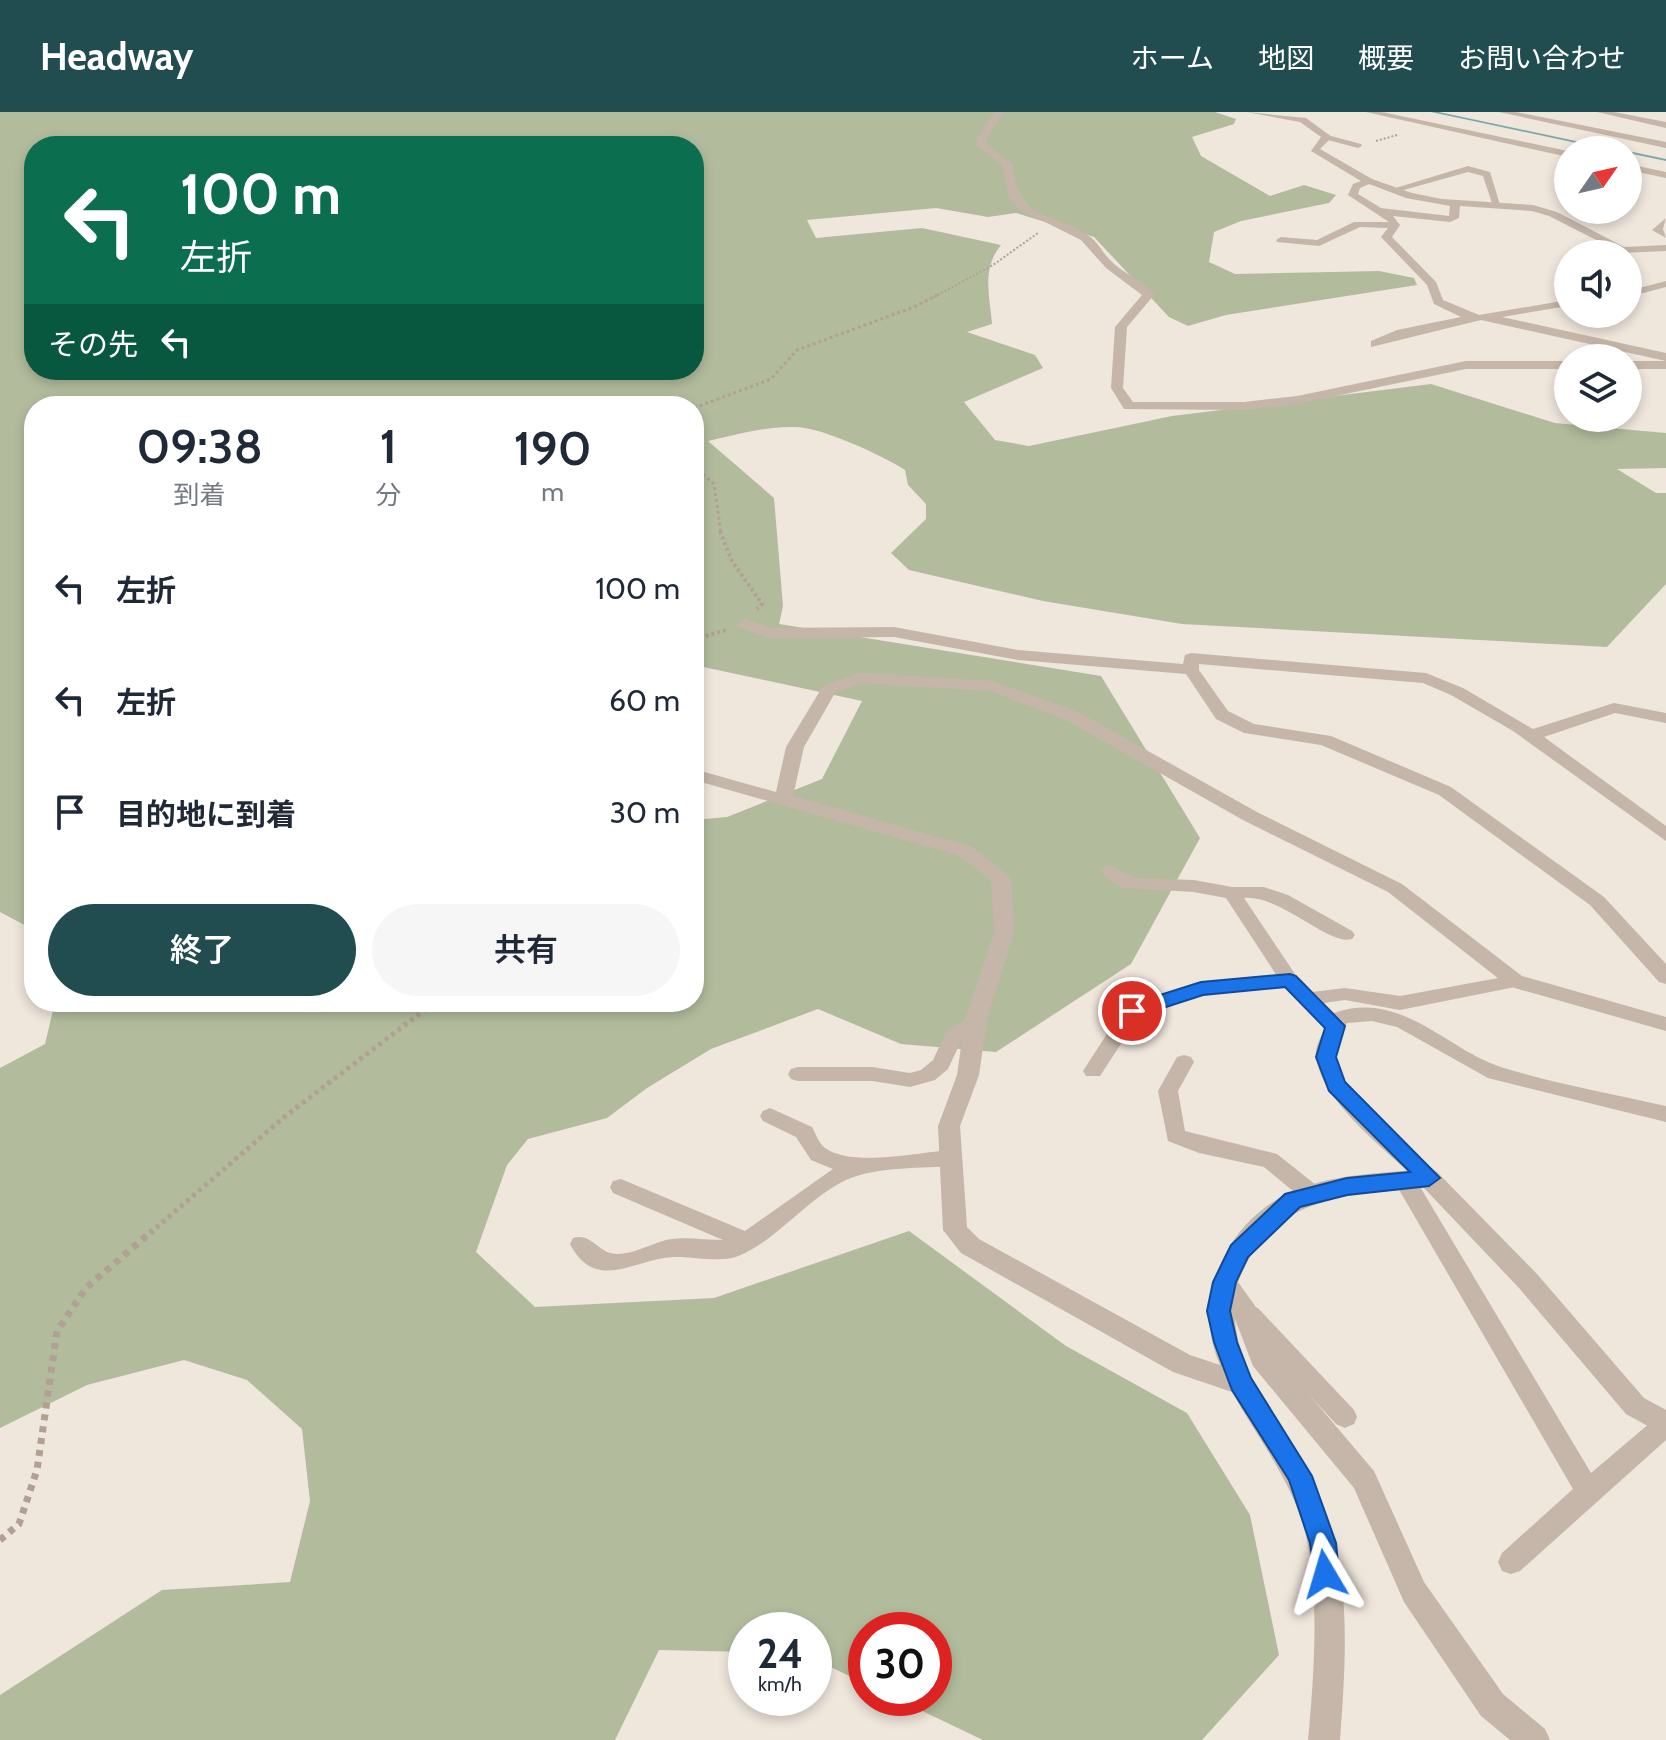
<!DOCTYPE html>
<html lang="ja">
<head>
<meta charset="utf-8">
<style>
  body { margin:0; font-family:Cabin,"Noto Sans JP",sans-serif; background:#f6f6f7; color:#1f2937; height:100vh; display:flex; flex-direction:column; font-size:30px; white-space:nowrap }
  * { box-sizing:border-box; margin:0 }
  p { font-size:26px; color:#747a83 }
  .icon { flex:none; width:44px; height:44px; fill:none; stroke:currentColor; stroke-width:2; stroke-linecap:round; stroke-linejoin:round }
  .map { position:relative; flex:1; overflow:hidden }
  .side { position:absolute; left:24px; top:284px; width:680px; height:616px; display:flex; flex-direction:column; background:#fff; border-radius:32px; box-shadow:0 4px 12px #0003 }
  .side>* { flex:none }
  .top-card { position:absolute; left:24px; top:24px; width:680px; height:244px; border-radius:32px; box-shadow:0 4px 12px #0003; background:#0b6e4f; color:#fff; overflow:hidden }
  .needle { width:52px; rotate:56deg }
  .fabs { position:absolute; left:1554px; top:24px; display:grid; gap:16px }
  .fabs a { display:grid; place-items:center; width:88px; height:88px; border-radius:50%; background:#fff; box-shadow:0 4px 12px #0003; font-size:40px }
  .speed { position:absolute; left:728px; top:1500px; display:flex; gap:16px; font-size:40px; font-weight:700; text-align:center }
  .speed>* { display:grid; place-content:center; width:104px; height:104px; border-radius:50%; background:#fff; box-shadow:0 4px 12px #0003; line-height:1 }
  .speed small { font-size:20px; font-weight:400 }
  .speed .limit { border:12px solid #d22; background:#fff; color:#111 }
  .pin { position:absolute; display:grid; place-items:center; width:68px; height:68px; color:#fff; margin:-34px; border:4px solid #fff; border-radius:50%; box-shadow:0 2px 8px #0007 }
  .me { position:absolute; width:88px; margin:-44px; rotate:353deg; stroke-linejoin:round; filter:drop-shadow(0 0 6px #0008) }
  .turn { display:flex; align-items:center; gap:28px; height:168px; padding:0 24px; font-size:36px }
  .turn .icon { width:104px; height:104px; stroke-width:2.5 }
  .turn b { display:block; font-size:56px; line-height:68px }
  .then { display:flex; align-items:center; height:76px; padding:0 24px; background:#0003; gap:16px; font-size:30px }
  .eta { display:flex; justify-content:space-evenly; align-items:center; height:136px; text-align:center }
  .eta b { font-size:48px; font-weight:600; line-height:56px }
  .primary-button { display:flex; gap:16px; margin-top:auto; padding:16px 24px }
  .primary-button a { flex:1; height:92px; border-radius:48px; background:#224d50; color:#fff; font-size:32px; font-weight:600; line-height:92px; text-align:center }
  .primary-button a+a { background:#f6f6f7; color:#1f2937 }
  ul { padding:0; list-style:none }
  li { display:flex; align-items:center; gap:24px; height:112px; padding:0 24px }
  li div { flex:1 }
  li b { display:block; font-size:30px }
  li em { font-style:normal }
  header { display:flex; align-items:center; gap:48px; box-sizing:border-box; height:112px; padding:0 40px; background:#224d50; color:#fff }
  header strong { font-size:38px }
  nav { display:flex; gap:44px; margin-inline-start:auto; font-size:28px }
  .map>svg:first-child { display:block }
</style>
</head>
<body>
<header>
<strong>Headway</strong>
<nav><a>ホーム</a><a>地図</a><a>概要</a><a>お問い合わせ</a></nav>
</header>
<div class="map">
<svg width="1666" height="1628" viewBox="0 0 1666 1628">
  <rect width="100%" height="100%" fill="#efe6dc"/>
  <path fill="#b2bc9d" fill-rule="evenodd" d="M0 0H1215L1236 7 1234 12 1192 25 1201 44 1270 84 1304 73 1336 83 1329 91 1241 109 1214 120 1209 150 1235 162 1379 159 1414 166 1417 173 1226 203 1188 214 1169 205 1094 125 1016 101 988 105 936 96 807 108 816 126 922 116 1001 133C981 158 990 184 992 212L967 220 1035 243 1043 256 964 290 995 328 1029 334 1172 304 1431 272 1555 311 1666 321V356L1617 357 1656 381H1666V472L1607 535 1182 512 1043 489 909 458 891 441 926 407V392L908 373 905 358C882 343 821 315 795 315 765 314 737 323 708 329L774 386 783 494 779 512 1101 564 1200 726 1131 852 996 940 901 932 818 897 711 937 647 976 607 1006 528 1027 507 1053 476 1140 535 1195 714 1186 909 1119 1066 1234 1187 1301 1250 1403 1279 1543 1202 1628H983L895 1586H934V1518H866V1572L814 1547V1518H746V1540L659 1538 615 1628H0V1583L162 1478 290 1470 310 1389 302 1317 247 1268 184 1248 87 1273 0 1316V956L45 932 55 890H694V708L727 705 822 667 862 589 694 553V294H34V818L0 800ZM34 34H694V258H34Z"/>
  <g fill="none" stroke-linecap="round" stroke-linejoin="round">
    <g fill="#7ea7a9" fill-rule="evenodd">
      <path d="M1431 0H1439L1618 38H1609Z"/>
      <path d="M1628 39 1666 47V49L1628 41Z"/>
    </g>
    <g stroke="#b1a093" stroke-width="2" stroke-dasharray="2 2" stroke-linecap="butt">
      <path d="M1376 29 1397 23"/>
      <path d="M934 185 993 153 1038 121"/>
    </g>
    <g stroke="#b1a093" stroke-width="3" stroke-dasharray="3 3" stroke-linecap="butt">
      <path d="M694 296 771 267 797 238 914 195 937 183"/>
      <path d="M694 354 714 372 721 421"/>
    </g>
    <g stroke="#b1a093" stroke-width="4" stroke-dasharray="3 3" stroke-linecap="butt">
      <path d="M720 419 732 449 762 492 757 497"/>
      <path d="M694 527 727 518"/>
    </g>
    <path stroke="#b1a093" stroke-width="5" stroke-dasharray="4 4" stroke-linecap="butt" d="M150 1121 283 1006 435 890"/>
    <path stroke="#b1a093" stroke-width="7" stroke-dasharray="6 6" stroke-linecap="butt" d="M0 1428 19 1412 37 1358 57 1219 86 1176 152 1119"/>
    <g fill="#c5b6a9" fill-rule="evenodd">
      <path d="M1327 23 1361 32 1362 34 1358 36 1324 27Z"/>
      <path d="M1468 54 1490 60 1501 96 1493 94 1483 64 1468 60 1393 81 1389 78Z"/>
      <path d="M1108 753 1135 766 1194 768 1232 775H1264L1288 783 1352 819 1355 823 1352 827C1328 834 1282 783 1244 786L1297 865 1312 880 1345 876 1400 884 1515 863 1522 865 1524 869 1515 875 1400 898 1345 888 1324 891 1334 901C1402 877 1447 939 1504 956 1557 972 1612 982 1666 994V1010L1488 966 1397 915 1372 909 1347 911C1342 920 1336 930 1336 941 1335 980 1409 1035 1436 1060L1440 1066 1436 1072 1429 1074 1413 1063 1591 1361 1657 1305 1666 1302V1328L1520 1459 1511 1462 1502 1459 1498 1450 1502 1441 1573 1377 1394 1069 1398 1063 1405 1061 1412 1063C1383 1036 1320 987 1316 944 1315 934 1321 924 1326 915L1286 876 1202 882 1139 904 1100 964H1086L1083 959 1125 894 1201 870 1277 864 1226 786 1194 780 1124 776 1118 774 1099 758Z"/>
      <path d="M976 900 983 902 986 907 961 929 948 957 935 968 910 975 872 969H798L791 967 788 962 791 957 798 955H872L910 961 921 958 933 948 946 920Z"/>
      <path d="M1184 943 1191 945 1194 950 1178 979 1185 1019 1277 1042 1321 1077 1324 1083 1321 1089 1313 1091 1305 1089 1264 1055 1199 1041 1168 1029 1158 979 1177 945Z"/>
      <path d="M770 996 812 1015C816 1022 818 1030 825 1036 851 1055 917 1041 949 1038L956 1040 959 1046 956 1052 949 1054C915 1057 871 1054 840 1071 805 1090 778 1126 741 1143 722 1152 694 1144 674 1145 636 1146 596 1182 570 1132L573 1126C592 1120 598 1142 617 1142 633 1142 651 1132 666 1128 683 1124 705 1128 723 1128L613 1081 610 1075 613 1069 621 1067 745 1119 833 1057 811 1048 796 1025 763 1009 760 1004 763 999Z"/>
      <path d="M1250 1193 1258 1196 1354 1298 1357 1305 1354 1312 1345 1316 1336 1312 1242 1210 1239 1203 1242 1196Z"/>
    </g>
    <g fill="#c5b6a9" fill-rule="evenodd">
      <path d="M995 0H1003L986 28V32L1013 53C1018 110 1050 99 1089 124 1098 130 1102 140 1110 148 1123 162 1142 167 1154 183L1127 215 1123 276 1133 290H1244L1297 284 1466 249H1568V257H1466L1297 292 1244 298 1124 297 1111 276 1115 215 1142 183 1106 156 1081 128 1019 97 1009 86 1003 54 977 33 976 28Z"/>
      <path d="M1246 0 1306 6 1332 25 1320 37 1372 67 1412 81 1442 87 1533 93 1557 100 1624 135 1666 133V139L1622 141 1549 104 1532 99 1460 94 1459 106 1450 110 1393 104 1400 113 1392 125 1436 170 1443 188 1479 203 1568 188V194L1502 205 1666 241V249L1481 208 1371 235V229L1397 218 1461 205 1434 192 1427 173 1381 125 1388 116 1360 115 1319 134 1277 130 1276 128 1281 125 1317 128 1354 110H1389L1348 83 1353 72 1361 69 1311 39 1321 25 1300 10ZM1369 72 1406 86 1450 94 1449 104 1381 96 1358 82 1360 76Z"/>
      <path d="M1366 0H1382L1568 39V45Z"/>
      <path d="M1499 0H1516L1666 30V36Z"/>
      <path d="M1597 0H1614L1666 10V16Z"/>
      <path d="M1628 52 1666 60V66L1628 58Z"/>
      <path d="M1666 106 1663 117 1666 126 1652 118Z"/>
      <path d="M1666 169V175L1628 185V179Z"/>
      <rect x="1628" y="249" width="38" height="8"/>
      <path d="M745 507 771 516 894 515 1018 538 1183 552 1185 543 1191 541 1426 561 1463 576 1533 617 1614 591 1666 601V611L1615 601 1544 625 1666 714V729L1513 619 1451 583 1423 571 1199 552V558L1228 599 1254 612 1331 624 1451 675 1604 785 1666 852V872L1659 870 1590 793 1439 683 1321 633 1244 621 1216 607 1186 562 1018 548 894 525 769 526 739 515 737 512Z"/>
      <path d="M859 561 993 569 1080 601 1257 700 1402 772 1522 864 1666 905V919L1508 874 1388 780 1243 708 1068 609 991 579 861 571 835 581 804 635 793 684 972 735 1011 766 1014 820 987 907 979 963 960 1014 967 1115 979 1127 1190 1243 1220 1253C1190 1186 1228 1105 1296 1078 1338 1061 1385 1061 1429 1057L1437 1060 1537 1162 1644 1286 1666 1298V1324L1626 1302 1519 1176 1424 1076C1344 1083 1272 1083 1238 1170L1258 1198 1273 1240 1374 1359 1424 1470 1503 1582 1545 1617 1550 1628H1510L1481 1604 1404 1490 1354 1376 1253 1254 1235 1207C1239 1270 1290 1320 1316 1376 1353 1452 1346 1546 1340 1628H1308C1314 1563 1322 1464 1300 1403 1284 1359 1255 1321 1232 1280L1173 1260 961 1141 943 1118 938 1014 957 963 965 907 994 820 991 768 958 743 694 668V657L776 680 786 635 823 574Z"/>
    </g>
  </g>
  <path fill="#1a73e8" stroke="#114b97" stroke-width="2" d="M1290 862 1296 864 1345 914 1336 945 1345 970 1440 1066 1429 1074 1347 1083 1300 1095 1248 1145 1236 1170 1230 1199 1237 1230 1251 1266 1312 1364 1336 1431 1339 1462 1335 1470 1325 1474 1316 1470 1310 1431 1289 1368 1232 1278 1214 1230 1207 1199 1213 1170 1231 1133 1285 1082 1347 1066 1410 1060 1329 979 1316 945 1325 916 1285 875 1203 883 1132 906 1123 899 1125 894 1201 870Z"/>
</svg>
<div class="fabs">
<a><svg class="needle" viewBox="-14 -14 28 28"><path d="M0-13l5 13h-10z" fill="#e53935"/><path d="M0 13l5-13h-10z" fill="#747a83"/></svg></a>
<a><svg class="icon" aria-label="sound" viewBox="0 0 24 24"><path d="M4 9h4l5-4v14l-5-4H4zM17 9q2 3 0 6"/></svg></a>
<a><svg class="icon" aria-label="layers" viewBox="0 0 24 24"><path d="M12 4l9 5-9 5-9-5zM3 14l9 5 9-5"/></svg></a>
</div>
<div class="speed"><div>24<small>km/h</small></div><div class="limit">30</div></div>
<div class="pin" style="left:1132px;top:899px;background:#d93025"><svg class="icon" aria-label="arrive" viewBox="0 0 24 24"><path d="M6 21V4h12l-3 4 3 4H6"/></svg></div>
<svg class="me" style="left:1325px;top:1462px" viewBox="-20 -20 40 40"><path d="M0-17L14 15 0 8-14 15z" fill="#1a73e8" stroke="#fff" stroke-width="4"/></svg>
<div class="top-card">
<div class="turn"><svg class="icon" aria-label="left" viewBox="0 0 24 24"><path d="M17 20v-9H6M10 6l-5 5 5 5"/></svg><div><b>100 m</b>左折</div></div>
<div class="then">その先<svg class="icon" aria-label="left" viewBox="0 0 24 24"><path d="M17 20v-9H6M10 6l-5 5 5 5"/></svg></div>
</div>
<section class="side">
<div class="eta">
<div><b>09:38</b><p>到着</p></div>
<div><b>1</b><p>分</p></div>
<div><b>190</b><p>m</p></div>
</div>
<ul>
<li><svg class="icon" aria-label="left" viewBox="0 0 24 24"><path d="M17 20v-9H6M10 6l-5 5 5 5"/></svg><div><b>左折</b></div><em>100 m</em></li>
<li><svg class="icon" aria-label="left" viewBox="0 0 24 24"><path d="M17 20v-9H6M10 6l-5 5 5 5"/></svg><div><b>左折</b></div><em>60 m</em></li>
<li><svg class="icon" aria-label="arrive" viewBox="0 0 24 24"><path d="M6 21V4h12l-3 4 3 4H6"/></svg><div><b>目的地に到着</b></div><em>30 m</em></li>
</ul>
<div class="primary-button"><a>終了</a><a>共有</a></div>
</section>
</div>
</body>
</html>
